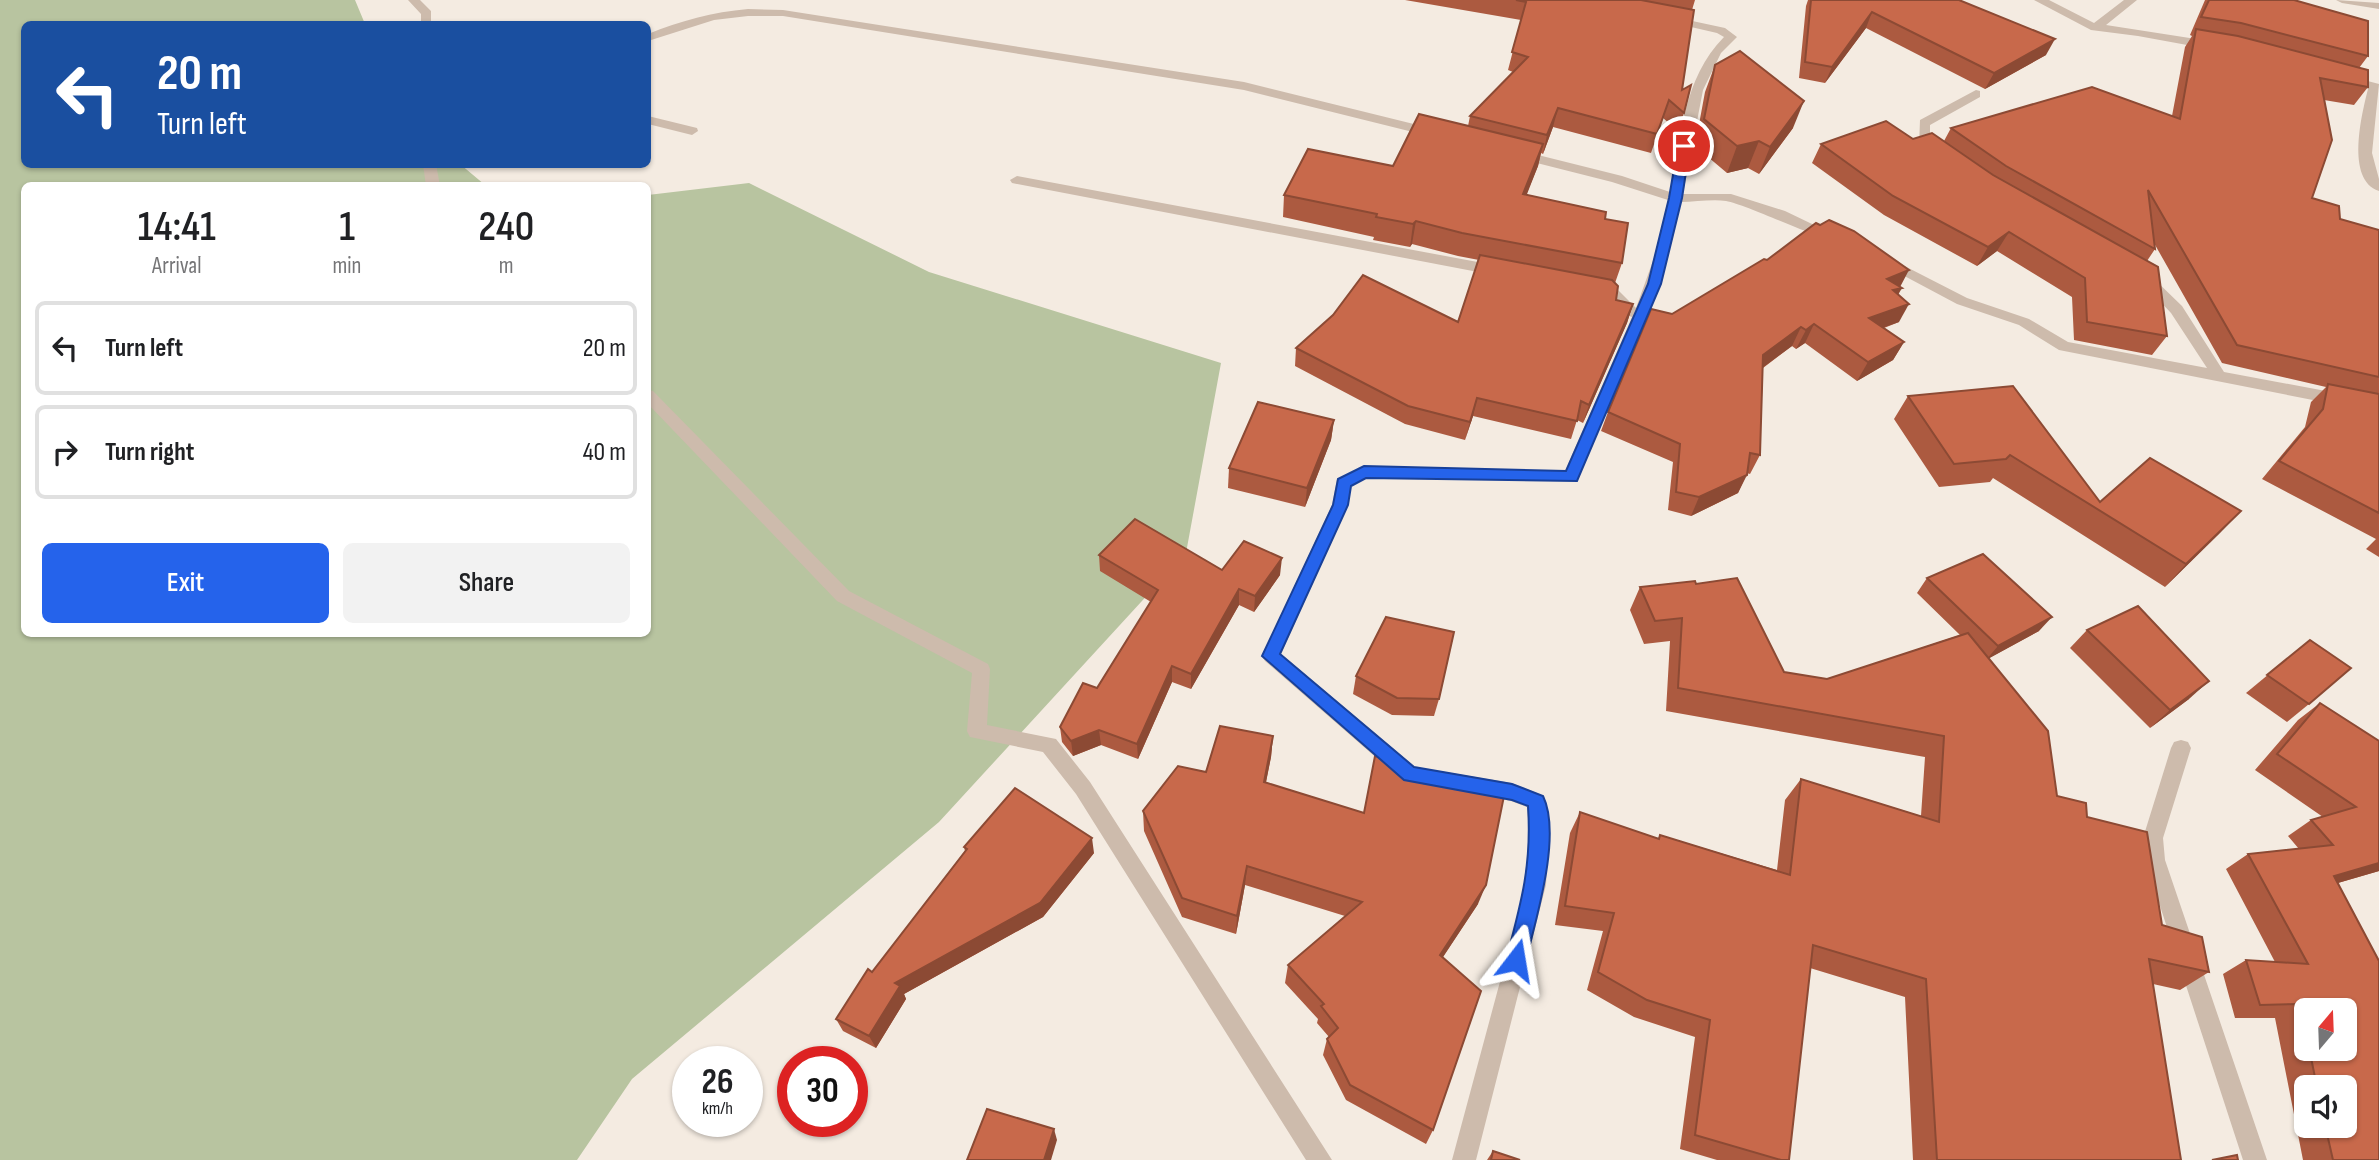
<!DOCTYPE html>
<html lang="en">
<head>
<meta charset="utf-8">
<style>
  body { margin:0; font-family:"Sofia Sans Condensed",sans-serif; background:#f2f2f2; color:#202124; height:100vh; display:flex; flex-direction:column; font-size:26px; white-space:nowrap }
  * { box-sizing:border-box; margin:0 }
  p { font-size:23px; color:#757577 }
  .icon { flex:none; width:38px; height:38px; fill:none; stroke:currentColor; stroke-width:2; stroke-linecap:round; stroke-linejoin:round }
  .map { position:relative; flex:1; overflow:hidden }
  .details { position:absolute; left:21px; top:182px; width:630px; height:455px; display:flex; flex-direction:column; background:#fff; border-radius:10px; box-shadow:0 2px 5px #0004 }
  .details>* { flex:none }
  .guide { position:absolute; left:21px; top:21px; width:630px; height:147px; border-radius:10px; box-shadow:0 2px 5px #0004; background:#1a4fa0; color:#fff; overflow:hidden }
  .needle { width:46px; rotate:19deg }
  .buttons { position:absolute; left:2294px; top:998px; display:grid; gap:14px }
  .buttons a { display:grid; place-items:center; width:63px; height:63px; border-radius:10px; background:#fff; box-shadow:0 2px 5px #0004; font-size:35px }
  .speed { position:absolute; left:672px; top:1046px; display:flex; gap:14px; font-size:35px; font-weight:700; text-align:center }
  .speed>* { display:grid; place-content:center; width:91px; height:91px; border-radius:50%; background:#fff; box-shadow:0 2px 5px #0004; line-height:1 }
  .speed small { font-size:18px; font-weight:400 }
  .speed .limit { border:10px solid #d22; background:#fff; color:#111 }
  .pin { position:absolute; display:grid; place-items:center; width:60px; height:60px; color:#fff; margin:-30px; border:4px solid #fff; border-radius:50%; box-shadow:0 2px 7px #0007 }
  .me { position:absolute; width:77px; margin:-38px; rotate:14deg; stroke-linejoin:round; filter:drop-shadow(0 0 5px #0008) }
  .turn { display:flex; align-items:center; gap:24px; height:147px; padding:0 21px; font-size:32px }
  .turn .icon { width:91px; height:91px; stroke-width:2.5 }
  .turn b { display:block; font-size:49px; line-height:60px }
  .eta { display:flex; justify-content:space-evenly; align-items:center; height:119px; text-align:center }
  .eta b { font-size:42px; font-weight:600; line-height:49px }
  .action { display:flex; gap:14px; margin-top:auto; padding:14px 21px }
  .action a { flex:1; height:80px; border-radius:10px; background:#2563eb; color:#fff; font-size:28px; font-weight:600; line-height:80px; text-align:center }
  .action a+a { background:#f2f2f2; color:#202124 }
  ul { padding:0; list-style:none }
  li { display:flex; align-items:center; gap:21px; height:94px; margin:0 14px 10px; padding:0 7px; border:4px solid #e0e0e0; border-radius:10px }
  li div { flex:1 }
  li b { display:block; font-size:26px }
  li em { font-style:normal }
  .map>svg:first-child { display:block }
</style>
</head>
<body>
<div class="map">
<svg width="2379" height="1160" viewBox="0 0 2379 1160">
  <rect width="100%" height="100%" fill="#f4ebe1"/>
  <path fill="#b8c4a0" d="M0 0H355L365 24H24V164H460L485 185 24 186V634H648V195L749 183 929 272 1221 363 1186 553 939 822 632 1079 577 1160H0Z"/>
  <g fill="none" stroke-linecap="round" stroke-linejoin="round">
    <g fill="#cdbbac" fill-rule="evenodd">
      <path d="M408 0H420L431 11V24H421V14Z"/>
      <path d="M2034 0H2049L2094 23 2124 0H2137L2106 25 2209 41 2215 45 2209 49 2138 36 2091 30Z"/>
      <path d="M2336 0 2379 3V9L2342 3Z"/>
      <path d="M748 9 783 10 1244 82 1438 130 1439 133 1433 137 1244 90 783 16H748L714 20 648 41V34C680 21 713 12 748 9Z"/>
      <path d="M1669 16 1725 28 1737 37 1721 53 1703 90 1683 194H1731L1785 211 1837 236 1835 239C1822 242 1749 205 1726 201 1712 199 1695 202 1681 202L1659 286 1577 481 1366 478 1351 486 1348 505 1281 654 1415 767 1512 783 1544 796 1549 834 1546 885 1476 1160H1452L1526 885 1529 834 1527 807 1511 801 1403 781 1265 661 1262 656 1332 505 1337 479 1364 466 1565 471 1632 317 1626 315 1607 296 1591 292 1589 289 1596 284 1617 289 1636 308 1654 258 1668 200 1612 182 1513 157 1512 154 1518 150 1622 176 1670 192C1681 138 1683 78 1724 37L1717 33 1665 21V17Z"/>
      <path d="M2345 75 2379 84 2372 153 2379 179V191C2345 180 2362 113 2368 89L2341 82 2339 79Z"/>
      <path d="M1976 90 1980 91V97L1930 125V142L1940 149V155H1930L1919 146 1920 120Z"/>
      <path d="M648 116 697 128 698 131 692 135 648 124Z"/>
      <path d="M423 164H436L440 186H426Z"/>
      <path d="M1017 176 1499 266 1506 271 1499 276 1012 183 1010 180Z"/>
      <path d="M1885 256 1967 298 2029 319 2068 342 2207 368 2171 313 2138 278 2140 275H2150L2182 306 2224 372 2379 401V413L2059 350 2019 325 1957 304 1880 263 1878 260Z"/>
      <path d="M648 390 653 391 849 591 988 664 990 669 987 725 1056 739 1090 782 1332 1160H1306L1076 794 1043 752 970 737 967 731 972 673 837 601 648 404Z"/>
      <path d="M2181 740 2188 742 2191 748 2163 838 2165 860 2267 1160H2243L2145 860 2143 838 2171 748 2174 742Z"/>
    </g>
  </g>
  <g fill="#ac5a40" fill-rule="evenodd">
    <path d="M1405 0H1695L1692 10 1682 90 1684 113 1678 131 1663 118 1651 153 1553 127 1543 154 1541 153 1538 166 1526 195 1605 219 1622 263 1615 283 1616 300 1633 304 1627 323 1583 423 1577 420 1571 439 1473 416 1465 440 1405 424 1295 366 1296 348 1458 322 1479 260 1458 256 1412 244 1410 247 1373 240 1374 237 1283 217 1284 195 1393 166 1468 126 1470 116 1513 72 1508 70 1521 20Z"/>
    <path d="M1808 0H1959L2046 55 1985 89 1866 28 1825 83 1799 78 1806 6Z"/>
    <path d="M2205 0H2294L2368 56 2359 68 2368 87 2354 105 2324 100 2312 198 2340 219 2379 230V557L2366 549 2376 539 2262 479 2305 427 2311 402 2326 387 2222 363 2154 243 2155 249 2147 261 2167 336 2152 355 2074 340 2072 297 1997 251 1977 266 1884 215 1812 163 1821 144 1913 139 1944 141 1951 128 2172 116 2185 47 2192 36 2190 35Z"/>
    <path d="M1715 65 1793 128 1759 174 1748 168 1727 173 1695 146 1705 92Z"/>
    <path d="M1767 260 1900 287 1898 295 1899 322 1884 328 1904 342 1893 360 1857 381 1805 343 1796 349 1792 346 1763 368 1760 455 1750 474 1747 473 1738 493 1691 516 1668 510 1673 462 1601 431 1608 412 1672 314Z"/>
    <path d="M1908 396 2100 502 2241 511 2165 587 1993 478 1990 482 1939 487 1894 419Z"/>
    <path d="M1334 420 1331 440 1305 507 1228 488 1229 468Z"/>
    <path d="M1099 555 1222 570 1280 575 1254 612 1239 605 1191 689 1172 682 1138 759 1101 745 1073 756 1062 742 1060 727 1097 688 1151 602 1100 571Z"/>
    <path d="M1927 578 2039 631 1989 658 2057 796 2087 817 2162 925 2209 972 2180 990 2153 984 2181 1160H1913L1905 997 1810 968 1789 1160H1717L1680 1149 1695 1037 1634 1017 1587 990 1603 931 1555 925 1570 833 1580 812 1658 839 1660 835 1777 870 1785 800 1801 779 1921 816 1925 757 1666 711 1670 641 1644 644 1630 610 1640 587 1696 584 1784 672 1827 679 1960 635 1917 593Z"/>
    <path d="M2087 630 2189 699 2150 728 2070 648Z"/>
    <path d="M2310 640 2309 704 2287 722 2246 693Z"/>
    <path d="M1356 676 1439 699 1434 716 1392 715 1353 694Z"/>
    <path d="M2320 703 2379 741V871L2338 883 2379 1160H2303L2275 1018H2235L2223 974 2246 960 2275 962 2226 869 2248 854 2299 849 2288 836 2311 820 2323 817 2255 770 2298 720ZM2306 1010 2345 1048H2306ZM2306 1087H2345V1125H2306Z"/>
    <path d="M1273 736 1271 757 1266 782 1478 904 1443 957 1433 1130 1426 1144 1346 1100 1323 1055 1327 1039 1329 1037 1317 1023 1318 1019 1285 983 1288 965 1345 916 1245 885 1236 934 1182 917 1144 831 1143 811 1206 772Z"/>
    <path d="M964 847 1094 853 1043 917 904 994 906 999 876 1048 843 1031 836 1019 965 851Z"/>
    <path d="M1493 1151 1520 1160H1487Z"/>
  </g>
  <g fill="#8c4a34">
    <path d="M1872 12 1866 28 1825 83 1832 67Z"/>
    <path d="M2055 39 2046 55 1985 89 1994 73Z"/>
    <path d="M1804 101 1793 128 1759 174 1770 147Z"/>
    <path d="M1558 108 1553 127 1543 154 1547 135Z"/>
    <path d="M1759 141 1748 168 1727 173 1737 146Z"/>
    <path d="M1543 144 1538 166 1518 217 1523 194Z"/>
    <path d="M1416 221 1412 244 1410 247 1413 224Z"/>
    <path d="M2009 232 1997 251 1977 266 1988 247Z"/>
    <path d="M1909 270 1899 289 1902 288 1891 307 1887 279Z"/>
    <path d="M1633 304 1627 323 1583 423 1589 405Z"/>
    <path d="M1909 304 1899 322 1859 336 1869 318Z"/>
    <path d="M1814 324 1805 343 1796 349 1806 330Z"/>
    <path d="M1801 327 1792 346 1754 374 1763 355Z"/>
    <path d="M1904 342 1893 360 1857 381 1868 362Z"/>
    <path d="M1477 398 1473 416 1465 440 1470 422Z"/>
    <path d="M1334 420 1331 440 1305 507 1307 488Z"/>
    <path d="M1747 475 1738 493 1691 516 1699 497Z"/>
    <path d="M2241 511 2219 534 2165 587 2186 564Z"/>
    <path d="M1282 558 1280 575 1254 612 1255 596Z"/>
    <path d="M1239 589V605L1191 689V674Z"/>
    <path d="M2052 617 2039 631 1986 660 1998 646Z"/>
    <path d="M1172 666V682L1138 759 1137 744Z"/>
    <path d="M2209 681 2189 699 2150 728 2170 710Z"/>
    <path d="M1099 730 1101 745 1073 756 1071 741Z"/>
    <path d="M1273 736 1271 757 1262 802 1264 782Z"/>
    <path d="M1092 838 1094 853 1043 917 904 994 906 999 876 1048 869 1036 895 983Z"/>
    <path d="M2379 863V871L2310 891 2334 876Z"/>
    <path d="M1247 866 1245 885 1236 934 1237 916Z"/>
    <path d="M1486 885 1478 904 1433 972 1440 955Z"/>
    <path d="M1054 1129 1057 1140 1051 1160H1044Z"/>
  </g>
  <g fill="#c8694b" stroke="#8c4a34" stroke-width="2">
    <path d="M1516 0H1641L1694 10 1682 90 1691 85 1684 113 1669 100 1657 134 1558 108 1547 135 1470 116 1528 57 1512 52 1526 2Z"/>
    <path d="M1811 0H1959L2055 39 1994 73 1872 12 1832 67 1805 62Z"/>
    <path d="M2209 0H2294L2368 21V56L2241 23 2201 17Z"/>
    <path d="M2196 29 2238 36 2368 70V87L2320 78 2332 140 2312 198 2339 206 2340 219 2379 230V377L2237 345 2148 190 2155 249 2006 166 1951 128 2092 87 2180 119Z"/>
    <path d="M1740 51 1804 101 1770 147 1759 141 1737 146 1704 119 1715 65Z"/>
    <path d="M1419 114 1543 144 1523 194 1606 212 1605 219 1628 223 1622 263 1462 233 1416 221 1413 224 1376 217 1377 214 1284 195 1308 149 1393 166Z"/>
    <path d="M1886 121 1913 139 1932 133 1993 175 2158 267 2167 336 2087 322 2085 278 2009 232 1988 247 1893 196 1821 144Z"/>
    <path d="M1829 220 1854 231 1909 270 1887 279 1902 288 1893 290 1909 304 1869 318 1904 342 1868 362 1814 324 1806 330 1801 327 1763 355 1760 455 1750 453 1747 475 1699 497 1676 492 1680 444 1608 412 1651 309 1672 314 1764 259 1767 260 1816 223 1820 225Z"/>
    <path d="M1480 255 1612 280 1618 286 1616 300 1633 304 1589 405 1581 401 1577 421 1477 398 1470 422 1408 406 1296 348 1333 315 1363 275 1458 322Z"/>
    <path d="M2328 384 2379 394V513L2279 461 2323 409Z"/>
    <path d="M2013 386 2100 502 2150 458 2241 511 2186 564 2010 455 2006 459 1954 464 1908 396Z"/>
    <path d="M1258 402 1334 420 1307 488 1229 468Z"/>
    <path d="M1135 519 1222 570 1244 541 1282 558 1255 596 1239 589 1191 674 1172 666 1137 744 1099 730 1071 741 1060 727 1083 683 1097 688 1158 590 1099 555Z"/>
    <path d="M1983 554 2052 617 1998 646 1927 578Z"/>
    <path d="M1737 578 1784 672 1827 679 1968 633 2048 731 2057 796 2086 803 2087 817 2147 832 2162 925 2202 937 2209 972 2149 959 2181 1160H1937L1926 979 1813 945 1789 1160H1781L1695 1135 1710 1020 1647 1000 1598 972 1614 913 1565 906 1580 812 1659 839 1660 835 1790 875 1801 779 1939 822 1944 736 1678 688 1682 618 1655 621 1640 587 1695 581 1696 584Z"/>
    <path d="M2138 606 2209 681 2170 710 2087 630Z"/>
    <path d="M1386 617 1454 632 1439 699 1397 698 1356 676Z"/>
    <path d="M2310 640 2351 668 2309 704 2267 675Z"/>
    <path d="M2320 703 2379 741V863L2334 876 2379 961V1160H2333L2325 1125H2345V1087H2317L2309 1048H2345V1010H2306V1037L2300 1004 2260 1005 2246 960 2308 964 2248 854 2333 845 2311 820 2356 807 2277 754Z"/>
    <path d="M1220 726 1273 736 1264 782 1364 813 1375 756 1504 796 1486 885 1440 955 1481 991 1433 1130 1350 1085 1327 1039 1338 1028 1321 1006 1324 1004 1288 965 1362 902 1247 866 1237 916 1182 898 1143 811 1178 766 1206 772Z"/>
    <path d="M1015 788 1092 838 1040 903 895 983 900 986 869 1036 836 1019 868 969 872 972 967 849 964 847Z"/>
    <path d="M987 1109 1054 1129 1044 1160H967Z"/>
    <path d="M1493 1151 1520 1160H1491Z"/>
    <path d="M2237 1155 2238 1160H2212Z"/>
  </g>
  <path fill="#2563eb" stroke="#184099" stroke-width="2" d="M1684 143 1690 146 1682 198 1661 284 1577 481 1366 478 1351 486 1348 505 1280 654 1414 767 1512 784 1543 796C1562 835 1536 919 1526 960L1523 966 1516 969 1509 966 1506 960C1521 904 1532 865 1528 806L1512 800 1404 780 1262 656 1333 505 1338 479 1364 466 1566 471 1648 284 1669 198 1678 146Z"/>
</svg>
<div class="buttons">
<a><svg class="needle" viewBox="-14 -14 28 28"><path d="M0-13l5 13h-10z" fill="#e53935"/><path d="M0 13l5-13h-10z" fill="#757577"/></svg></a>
<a><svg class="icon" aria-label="sound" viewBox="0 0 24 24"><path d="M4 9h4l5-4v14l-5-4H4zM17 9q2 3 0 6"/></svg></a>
</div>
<div class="speed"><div>26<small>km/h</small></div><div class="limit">30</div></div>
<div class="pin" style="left:1684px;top:146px;background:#d93025"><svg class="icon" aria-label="arrive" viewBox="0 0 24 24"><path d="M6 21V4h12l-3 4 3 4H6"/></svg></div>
<svg class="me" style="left:1516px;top:960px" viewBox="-20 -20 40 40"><path d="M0-17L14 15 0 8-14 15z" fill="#2563eb" stroke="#fff" stroke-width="4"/></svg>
<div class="guide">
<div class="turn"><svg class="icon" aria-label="left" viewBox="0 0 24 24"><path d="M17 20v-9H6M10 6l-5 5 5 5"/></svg><div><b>20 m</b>Turn left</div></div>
</div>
<section class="details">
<div class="eta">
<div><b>14:41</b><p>Arrival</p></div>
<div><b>1</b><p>min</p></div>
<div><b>240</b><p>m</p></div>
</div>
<ul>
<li><svg class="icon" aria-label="left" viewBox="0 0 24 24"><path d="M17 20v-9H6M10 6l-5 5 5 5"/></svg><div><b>Turn left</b></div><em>20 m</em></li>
<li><svg class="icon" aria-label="right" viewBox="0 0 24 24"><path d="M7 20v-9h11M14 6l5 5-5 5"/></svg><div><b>Turn right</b></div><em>40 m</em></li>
</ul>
<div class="action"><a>Exit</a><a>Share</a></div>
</section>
</div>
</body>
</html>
